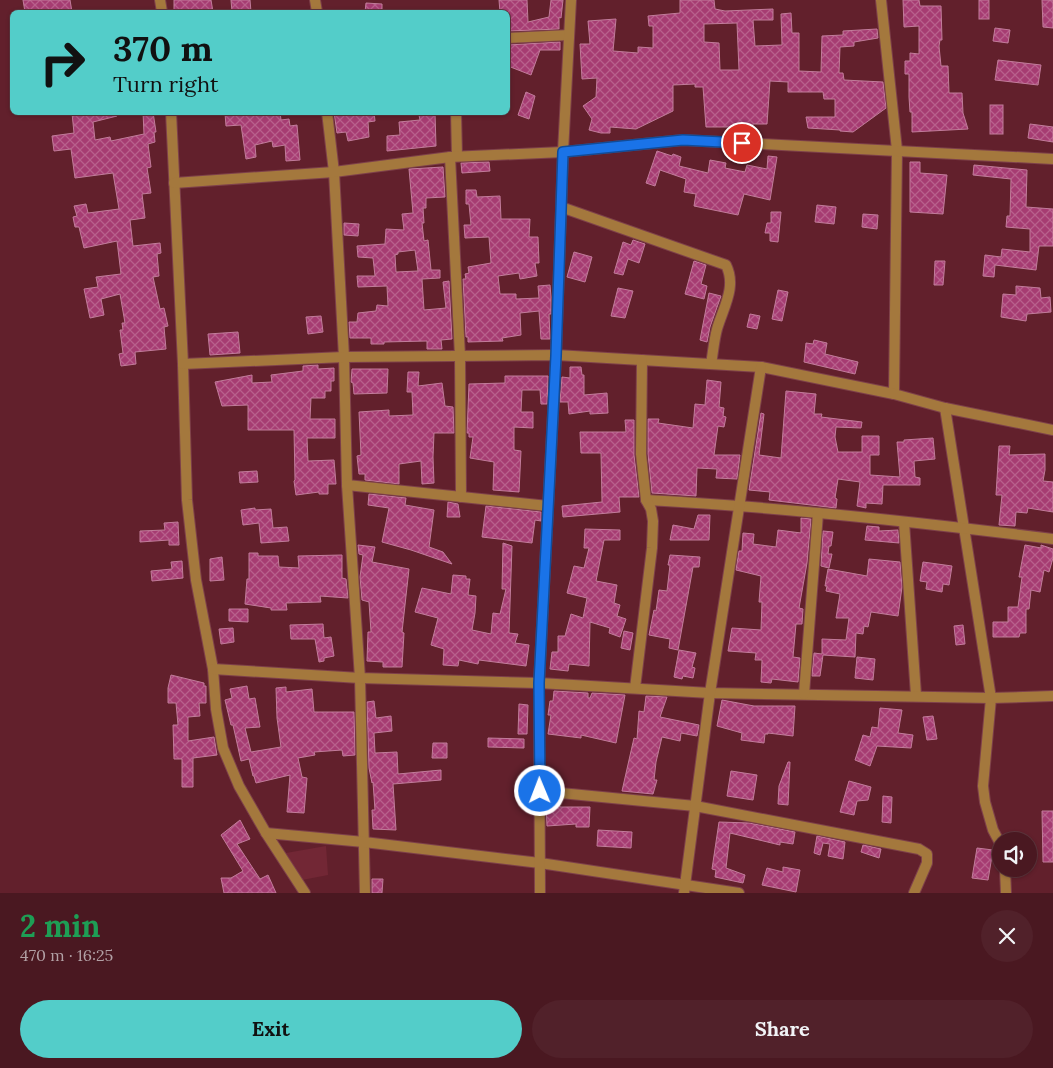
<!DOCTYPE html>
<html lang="en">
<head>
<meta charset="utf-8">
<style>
  body { margin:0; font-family:Lora,serif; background:#51212a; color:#f1f3f6; height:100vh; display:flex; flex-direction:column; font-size:19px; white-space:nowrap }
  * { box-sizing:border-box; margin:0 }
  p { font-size:16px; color:#b2a0a5 }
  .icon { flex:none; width:28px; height:28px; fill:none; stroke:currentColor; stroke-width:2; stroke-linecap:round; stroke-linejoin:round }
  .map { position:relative; height:893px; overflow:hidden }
  .side { display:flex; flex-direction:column; background:#4a1821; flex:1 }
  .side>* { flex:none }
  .top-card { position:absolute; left:10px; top:10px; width:500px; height:105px; border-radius:8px; box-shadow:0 1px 4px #0004,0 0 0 1px #61373f; background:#53cdc9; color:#111; overflow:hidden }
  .tools { position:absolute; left:992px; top:832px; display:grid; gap:10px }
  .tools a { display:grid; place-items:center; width:45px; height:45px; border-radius:50%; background:#4a1821; box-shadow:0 1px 4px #0004,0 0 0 1px #61373f; font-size:25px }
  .pin { position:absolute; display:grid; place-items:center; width:42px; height:42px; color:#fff; margin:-21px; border:2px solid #fff; border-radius:50%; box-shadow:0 1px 5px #0007 }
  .me { position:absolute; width:55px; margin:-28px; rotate:359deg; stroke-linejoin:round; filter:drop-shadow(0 0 4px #0008) }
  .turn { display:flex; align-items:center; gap:18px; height:105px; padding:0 20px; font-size:22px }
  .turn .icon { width:65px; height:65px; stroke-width:2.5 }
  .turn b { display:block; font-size:35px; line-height:42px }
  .round { display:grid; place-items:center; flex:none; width:52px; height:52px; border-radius:26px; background:#51212a }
  .overview { display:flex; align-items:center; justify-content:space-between; height:85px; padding:0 20px }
  h1 { font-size:30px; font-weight:700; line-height:38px; color:#1e9e55 }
  .primary-button { display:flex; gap:10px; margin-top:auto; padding:10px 20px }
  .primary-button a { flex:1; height:58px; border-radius:30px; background:#53cdc9; color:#111; font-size:20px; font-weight:700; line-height:58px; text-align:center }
  .primary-button a+a { background:#51212a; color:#f1f3f6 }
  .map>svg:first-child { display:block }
</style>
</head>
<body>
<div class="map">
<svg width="1053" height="893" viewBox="0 0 1053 893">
  <defs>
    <pattern id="building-cross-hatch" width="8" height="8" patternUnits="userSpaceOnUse" patternTransform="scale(1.25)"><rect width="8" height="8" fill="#a63c72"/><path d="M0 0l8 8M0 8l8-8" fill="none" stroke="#b8608c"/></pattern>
  </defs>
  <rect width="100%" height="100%" fill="#62202c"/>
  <path fill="#722735" d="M326 846 328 875 302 880 286 853Z"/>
  <g fill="url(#building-cross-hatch)" stroke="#c27c9b" fill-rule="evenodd">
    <path d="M23 0H70L72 12H25Z"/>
    <path d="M174 0H211L213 12H174Z"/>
    <path d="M231 0H250L251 12H232Z"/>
    <path d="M499 0H527L528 22 549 17 551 0H563L561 18 559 17V29L508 31V12H500Z"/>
    <path d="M680 0H714L715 9 725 11 773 9V20H753L755 46 782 45 781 14 791 13 792 33H799V71L821 72 822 36 843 35V31L877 29 878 38 854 42V46L840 47 839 73H843L844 80 883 82 886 108 853 132 840 131V130L808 128 806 117H835V99H824L823 92H788V82L770 81 767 124H753L752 127H706L703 87H695V84L673 85V111L636 129 610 127V133H601L589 130 592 119 583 106 596 97 597 78 582 79 580 44H590L588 21 616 19 613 51 638 53V47L653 48V26H649L648 16 680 13ZM737 23 739 70H720L719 43 704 42V24Z"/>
    <path d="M903 0H919L920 6H941L942 40H940L939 46 941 66H948L949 93H962L963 113 968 129 912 132V112H910L909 97V74H905V61H910V53L919 54V26L904 27Z"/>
    <rect x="979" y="0" width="10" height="19"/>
    <path d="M1042 0H1053V28L1043 27Z"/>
    <path d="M366 3 382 4V12H365Z"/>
    <path d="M995 28 1010 30 1008 43 993 41Z"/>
    <path d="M560 42V50H540L531 75 508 66V45Z"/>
    <path d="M998 60 1041 65 1038 85 995 80Z"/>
    <path d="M526 92 535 96 529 119 518 115Z"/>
    <rect x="990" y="105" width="13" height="29"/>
    <path d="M77 112H116L117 116 93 122 95 140 110 137 111 141 144 134 143 112H153L156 132H154L155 142 148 144 151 167 147 168 151 193 142 194 145 218 130 220 133 246 160 243 161 253 157 254 159 276 153 277 160 309 164 308 168 326 164 327 166 349 135 352 136 364 121 366 119 354 123 353 120 330H123L122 323H125L120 294 101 299 104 315 90 318 84 289 98 287 96 277 121 274 117 241 84 248 79 227H75L73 217 77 216 74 206 86 204 88 213 119 209 113 173 75 178 71 149 54 151 52 136 74 133 72 113Z"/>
    <path d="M232 112H280L281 120 289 119 290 126 297 125 300 160 286 161 285 145 273 147 272 141 255 145 256 157 246 159 241 125 226 126 225 113Z"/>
    <path d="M334 112H374L375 121 368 122 369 137 348 141 346 132 337 133Z"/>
    <path d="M435 113 436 146 387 151V136L400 135 399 122 420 120 419 115Z"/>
    <path d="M1030 124 1053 127V142L1028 138Z"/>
    <path d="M657 151 672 156 673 154 681 157 679 166 708 173 710 160 726 163 725 168 745 172 747 165 767 169 768 156 777 157 770 200 744 194 738 215 694 206 696 194 684 192 686 179 660 170 655 186 646 183Z"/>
    <path d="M489 162 490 171 462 173 461 163Z"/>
    <path d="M910 162H920V173L947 175 943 214 910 212Z"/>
    <path d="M974 165 1027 170 1026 207 1053 209V246H1039L1036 270 995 265 994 277 983 276 985 255 1001 257 1002 249 1030 252V229L1006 227 1007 216H1010L1011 179 973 175Z"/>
    <path d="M443 167 445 197 426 198V208H423L424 223H422L424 241 428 240 431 270H440V278L422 279 424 310 446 308 443 282 449 281 452 339 441 340 442 349H427V341L384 342V344H371V338H350L349 322H357L358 313 376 311 377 305 388 306 387 286 358 287 357 276H375L373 258 358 257 357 246 385 244 386 229 404 230 402 214 413 213 409 169ZM415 250 418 271 396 272 395 255 398 254V252Z"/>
    <path d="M466 190H476L477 197 500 196 501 219H530L529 237H538L539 263H535L537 276 520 279 519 273 498 276 500 294H516V299L539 298 538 286 550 285 551 297V314H549L550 339H541L539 311 520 313 521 335 502 338 503 341 468 342V337H466L463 279H466L465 274 469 273 468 267 491 263 489 237 465 238 464 225H471L469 204H466Z"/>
    <path d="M817 205 836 207 834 224 815 222Z"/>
    <path d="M771 212H781L778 242 770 241V233H765L767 223H771Z"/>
    <path d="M863 214 878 215 877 229 862 227Z"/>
    <path d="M344 223 359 224 358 236 344 235Z"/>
    <path d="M633 240 645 244 639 263 628 259 623 275 614 273 623 242 631 245Z"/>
    <path d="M574 252 592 257 585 282 567 277Z"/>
    <path d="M694 261 706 265 701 284 707 286 704 299 685 294Z"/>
    <path d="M935 261H945L943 285H934Z"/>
    <path d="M1016 286 1040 288 1041 298 1050 297 1051 312 1027 314 1026 321 1001 317 1003 294 1016 295Z"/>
    <path d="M618 288 633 291 625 318 611 316Z"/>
    <path d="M778 290 788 292 782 321 772 319Z"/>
    <path d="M709 293 721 296 710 327 707 342 700 340Z"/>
    <path d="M750 314 760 316 757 329 747 327Z"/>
    <path d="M321 316 323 332 308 334 306 317Z"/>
    <path d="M238 332 240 353 210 355 208 334Z"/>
    <path d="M814 340 827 343 825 354 858 362 855 374 804 362 806 343 813 344Z"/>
    <path d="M318 365V369L334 368V381H331V391H325V398H311L310 419H335V438H307L308 461 334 460 336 484H328V494H319V492L296 495 294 481 295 480 294 430H248V405L222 406 215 382 252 375V383L272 382 271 375 303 371V366Z"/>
    <path d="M570 367H581L582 375H584V395L607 393 608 413 590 414V411L569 414 568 402H560L562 377 570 378Z"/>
    <path d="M352 369H388L387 393 354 394 353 383 351 382Z"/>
    <path d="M408 372H419L418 386 442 383 445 406 453 407 454 433H434L433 457 434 483 422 484 421 461 399 464V484L365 480V474H359L357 456 361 455 359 412 389 410V416L413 415 412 392H407Z"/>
    <path d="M505 376H548L547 404H541L540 390H522L521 412H533V428L514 427V450L521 451 519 492 493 490 494 462 470 458 473 437H469V433H467L469 384 505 383Z"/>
    <path d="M707 380 721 382 719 407 724 408 723 416 726 417 724 427 718 426 714 455H740L737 479 716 478 717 469 697 468 696 496 652 493 648 454V419H659L658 423 693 428 695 404 705 405Z"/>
    <path d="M786 391 816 394 814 414H822L821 417 862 422 861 428 836 427 835 437 838 452H862V436H879V455H870V475L900 477 897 442H904V440L933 438 935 459 914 461 915 477 920 478V485H883L882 504 866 503V508L857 506 860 482 838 479 835 498 837 499 836 508 769 500 770 492 749 490 761 413 764 414 759 455 781 458Z"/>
    <path d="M625 420H634V455L639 497H619L620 512 563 517 562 506 602 502 601 453H581L580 432H626Z"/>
    <path d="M999 446H1010L1009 455 1045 454V470L1043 481 1053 482V512L1028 508 1027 513 1016 512 1015 526 999 525 1002 495H996Z"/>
    <path d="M257 471 258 482 240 483 239 472Z"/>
    <path d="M369 494 406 498 405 505 434 510 429 547 443 552 452 564 411 550 382 542 389 508 368 505Z"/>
    <path d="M448 502 458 504 460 517H447Z"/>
    <path d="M486 506 541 512V521L535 520 532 543 482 537Z"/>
    <path d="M255 508V510L271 509 273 528 287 527 289 541 261 543 259 523 243 525 241 510Z"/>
    <path d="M698 515H710L709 540H670L673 525 694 529Z"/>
    <path d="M801 518 811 519 807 563 799 608 803 609 802 624H796L793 657 800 658 798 682 772 679 771 683 761 682 762 660H755L756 653 728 651 732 628 761 630 762 602H759L761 576 736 570 739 551H742L743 533 754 534 753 544 776 547 778 530 801 533Z"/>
    <path d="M178 522 179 545H169V540L140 542V531L165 530 164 523Z"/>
    <path d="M867 526 879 527V531L898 530 899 543 865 540Z"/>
    <path d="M585 529 620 530V540H604L596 581 617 585 614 603 620 605 617 616 626 619 620 637 609 633 610 628 590 622 589 666 569 664 568 671 550 669 552 652H558V636H565L571 614 583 618 587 598 567 593 574 566 584 568 589 548H584Z"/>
    <path d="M823 531 833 532 831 546H829L828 554H832L829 568 821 566Z"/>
    <path d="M503 543 512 546 509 633 518 634 515 643 529 645 526 666 479 660 478 664 459 660 458 666 443 665 444 649 431 645 438 618 415 612 422 588 451 594 453 575 466 576V579H470L468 595 476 596 475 613 472 630 491 634 493 613 500 614 506 589H502Z"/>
    <path d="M358 545 375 547 372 562 409 569 402 632 404 633 402 667H383V662L367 661 368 632H371L369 602 362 600 360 577 363 555 359 554Z"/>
    <path d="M1025 545 1041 548V545L1053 549V558L1049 572 1044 570 1040 592 1031 590 1029 609H1026V633H1020L1019 637H993V622H1008V607H1018L1022 577H1019Z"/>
    <path d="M249 553H258V556H278L279 567 299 568 298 556 342 555V578L346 579 348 598 320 596 321 602 286 603 287 610H271V608L245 604 247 579H249Z"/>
    <path d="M670 555 700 557 699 567H693L678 650 669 648 670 639 649 635 654 610 656 611 659 590 667 591 670 565H668Z"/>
    <path d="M222 557 224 580 210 581V559Z"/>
    <path d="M869 559 900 562 902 587 898 616 871 612 868 627 864 626 863 634 856 633 855 657 823 655 820 676H812L814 653 822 654V639L846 640 849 618H836L840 594 826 591 827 586H825L828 569 867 576Z"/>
    <path d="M182 561 183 578 152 581 151 571 172 569 171 562Z"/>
    <path d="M923 562 952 566 949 585 943 584 942 592 926 589 927 582 920 581Z"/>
    <path d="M229 609H248V622L229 621Z"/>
    <path d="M323 624 324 638 331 637 334 656 324 658V661L319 662 315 639H291L290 625Z"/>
    <path d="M963 625 965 644 956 645 954 626Z"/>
    <path d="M233 628 234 642 221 644 219 629Z"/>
    <path d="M624 631 633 633 630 650 621 648Z"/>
    <path d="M679 650 696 653 692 667 695 668 693 678 683 676 682 679 674 677Z"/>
    <path d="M857 657 875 659 873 680 855 678Z"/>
    <path d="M171 675 204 683V686H206V703H199L200 716 188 717V741L214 737 217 755 193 758V787H182V759H174L173 725H178L176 703H168V688Z"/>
    <path d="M247 686 249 699 255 698 260 727 245 728 251 752 281 747 277 718 276 688 286 687V692L312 689 314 712H354L355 755 343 756 342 750 314 752 315 755 298 758 302 777 307 778 304 813 287 812 290 775 256 783 254 776H253L249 759 241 761 233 725H231L225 700 232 698 230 689Z"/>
    <path d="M554 691 588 693V698H590L592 693 625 695 616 743 581 735V738L548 734 551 715H548L550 701H553Z"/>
    <path d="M646 696 667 697 660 717 699 725 697 736 681 733 680 741 662 737 656 762 654 780H657L653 794 622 791 634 738 637 739 639 711 644 712Z"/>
    <path d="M722 700 754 706H795L793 736 768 733V734H765L764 743 741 740 742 733 717 726Z"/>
    <path d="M374 701 376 718 391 716 392 731 374 733 375 753 397 752 398 774 441 770V780L393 784 396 830 373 829 372 810H375L373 782 372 783 369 768 367 702Z"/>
    <path d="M519 704 528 705 527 734H518Z"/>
    <path d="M880 708 902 710 898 733 913 735 911 748 877 746 870 766 855 760 863 735 870 737 872 727 878 728Z"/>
    <path d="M933 716 937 739 927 740 923 717Z"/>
    <path d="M488 738 524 739V748L488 747Z"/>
    <path d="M433 743H447V758H432Z"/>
    <path d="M788 762H790L788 805 778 804 779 786Z"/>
    <path d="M731 771 757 775 753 800 727 796Z"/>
    <path d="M849 781 871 787 868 800 857 801 854 815 840 812Z"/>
    <path d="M883 796 892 797 891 823 882 822Z"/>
    <path d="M559 804 560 807H590L589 827H576V824L547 826 546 805Z"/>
    <path d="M1042 811H1053V862H1043Z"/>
    <path d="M240 820 250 839 237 844 260 879 268 875 276 893H224L221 878H231L243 871 221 835Z"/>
    <path d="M719 822 749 823 795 832 793 844 780 842V845L730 833 726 868 745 875 743 883 715 877 716 870 712 869Z"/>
    <path d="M598 830 632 832 631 848 597 846Z"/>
    <path d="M817 836 845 842 843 859 828 856 830 844 823 843 820 855 814 853Z"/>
    <path d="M863 845 881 849 879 858 861 852Z"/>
    <path d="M977 848 993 850 988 880 972 878Z"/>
    <path d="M783 867 800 870 796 892 762 885 767 868 783 872Z"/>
    <path d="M372 879H383L382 893H372Z"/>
  </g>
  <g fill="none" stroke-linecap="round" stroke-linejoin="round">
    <defs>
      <g id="minor">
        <path d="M160 0 162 12"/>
        <path d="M315 0 317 12"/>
        <path d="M881 0 897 150 894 394"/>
        <path d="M508 38 569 35"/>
        <path d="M171 112 183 364 187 500 196 580 213 669 216 709 223 748 239 786 266 833 305 893"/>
        <path d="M327 112 334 172 344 357 347 485 360 678 365 893"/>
        <path d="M456 112 457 156"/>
        <path d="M450 157 460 356 461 497"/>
        <path d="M174 183 334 172 450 157 563 152 683 140 1053 159"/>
        <path d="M561 207 726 265C737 287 723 308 717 329 714 340 713 353 711 364"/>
        <path d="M183 364 344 357 556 355 761 367 894 394 945 408 1053 430"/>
        <path d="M945 408 991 698 983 786 985 802 993 830 1001 845"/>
        <path d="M347 485 548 506"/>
        <path d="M646 500C782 507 918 522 1053 539"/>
        <path d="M904 522 916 695"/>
        <path d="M213 669 360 678 539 683 710 693 991 698 1053 696"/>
        <path d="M635 688 652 548 653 521 651 509 646 500 641 454 642 360"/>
        <path d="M804 694 818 513"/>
        <path d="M540 791 695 806 919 849 927 854V863L914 893"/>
        <path d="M266 833 364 842 540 863 739 893"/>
        <path d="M1005 869 1006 893"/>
        <path d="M540 893 539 683 556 355 563 152 571 0"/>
        <path d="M684 893 710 693 761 367"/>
      </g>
    </defs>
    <use href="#minor" stroke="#7e404a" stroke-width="12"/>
    <use href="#minor" stroke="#a4783d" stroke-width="10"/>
  </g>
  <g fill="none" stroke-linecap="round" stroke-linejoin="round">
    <defs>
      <path id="route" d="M540 791 539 683 556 356 563 152 683 140 742 143"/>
    </defs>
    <use href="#route" stroke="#114b97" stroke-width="12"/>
    <use href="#route" stroke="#1a73e8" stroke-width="9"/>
  </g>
</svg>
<div class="tools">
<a><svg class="icon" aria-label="sound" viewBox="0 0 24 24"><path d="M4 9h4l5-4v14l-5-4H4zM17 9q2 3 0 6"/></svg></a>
</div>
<div class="pin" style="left:742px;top:143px;background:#d93025"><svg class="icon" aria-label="arrive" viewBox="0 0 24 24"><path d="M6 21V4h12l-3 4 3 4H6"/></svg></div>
<svg class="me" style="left:540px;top:791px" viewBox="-20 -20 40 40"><circle r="17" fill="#1a73e8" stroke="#fff" stroke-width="3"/><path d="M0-11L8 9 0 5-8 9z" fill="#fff"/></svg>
<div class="top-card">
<div class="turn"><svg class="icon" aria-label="right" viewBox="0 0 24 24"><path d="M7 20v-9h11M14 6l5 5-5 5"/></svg><div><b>370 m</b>Turn right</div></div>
</div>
</div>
<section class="side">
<div class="overview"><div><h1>2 min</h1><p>470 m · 16:25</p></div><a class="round"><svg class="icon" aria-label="close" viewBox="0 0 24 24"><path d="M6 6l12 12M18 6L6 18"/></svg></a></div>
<div class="primary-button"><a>Exit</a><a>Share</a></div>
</section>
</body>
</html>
